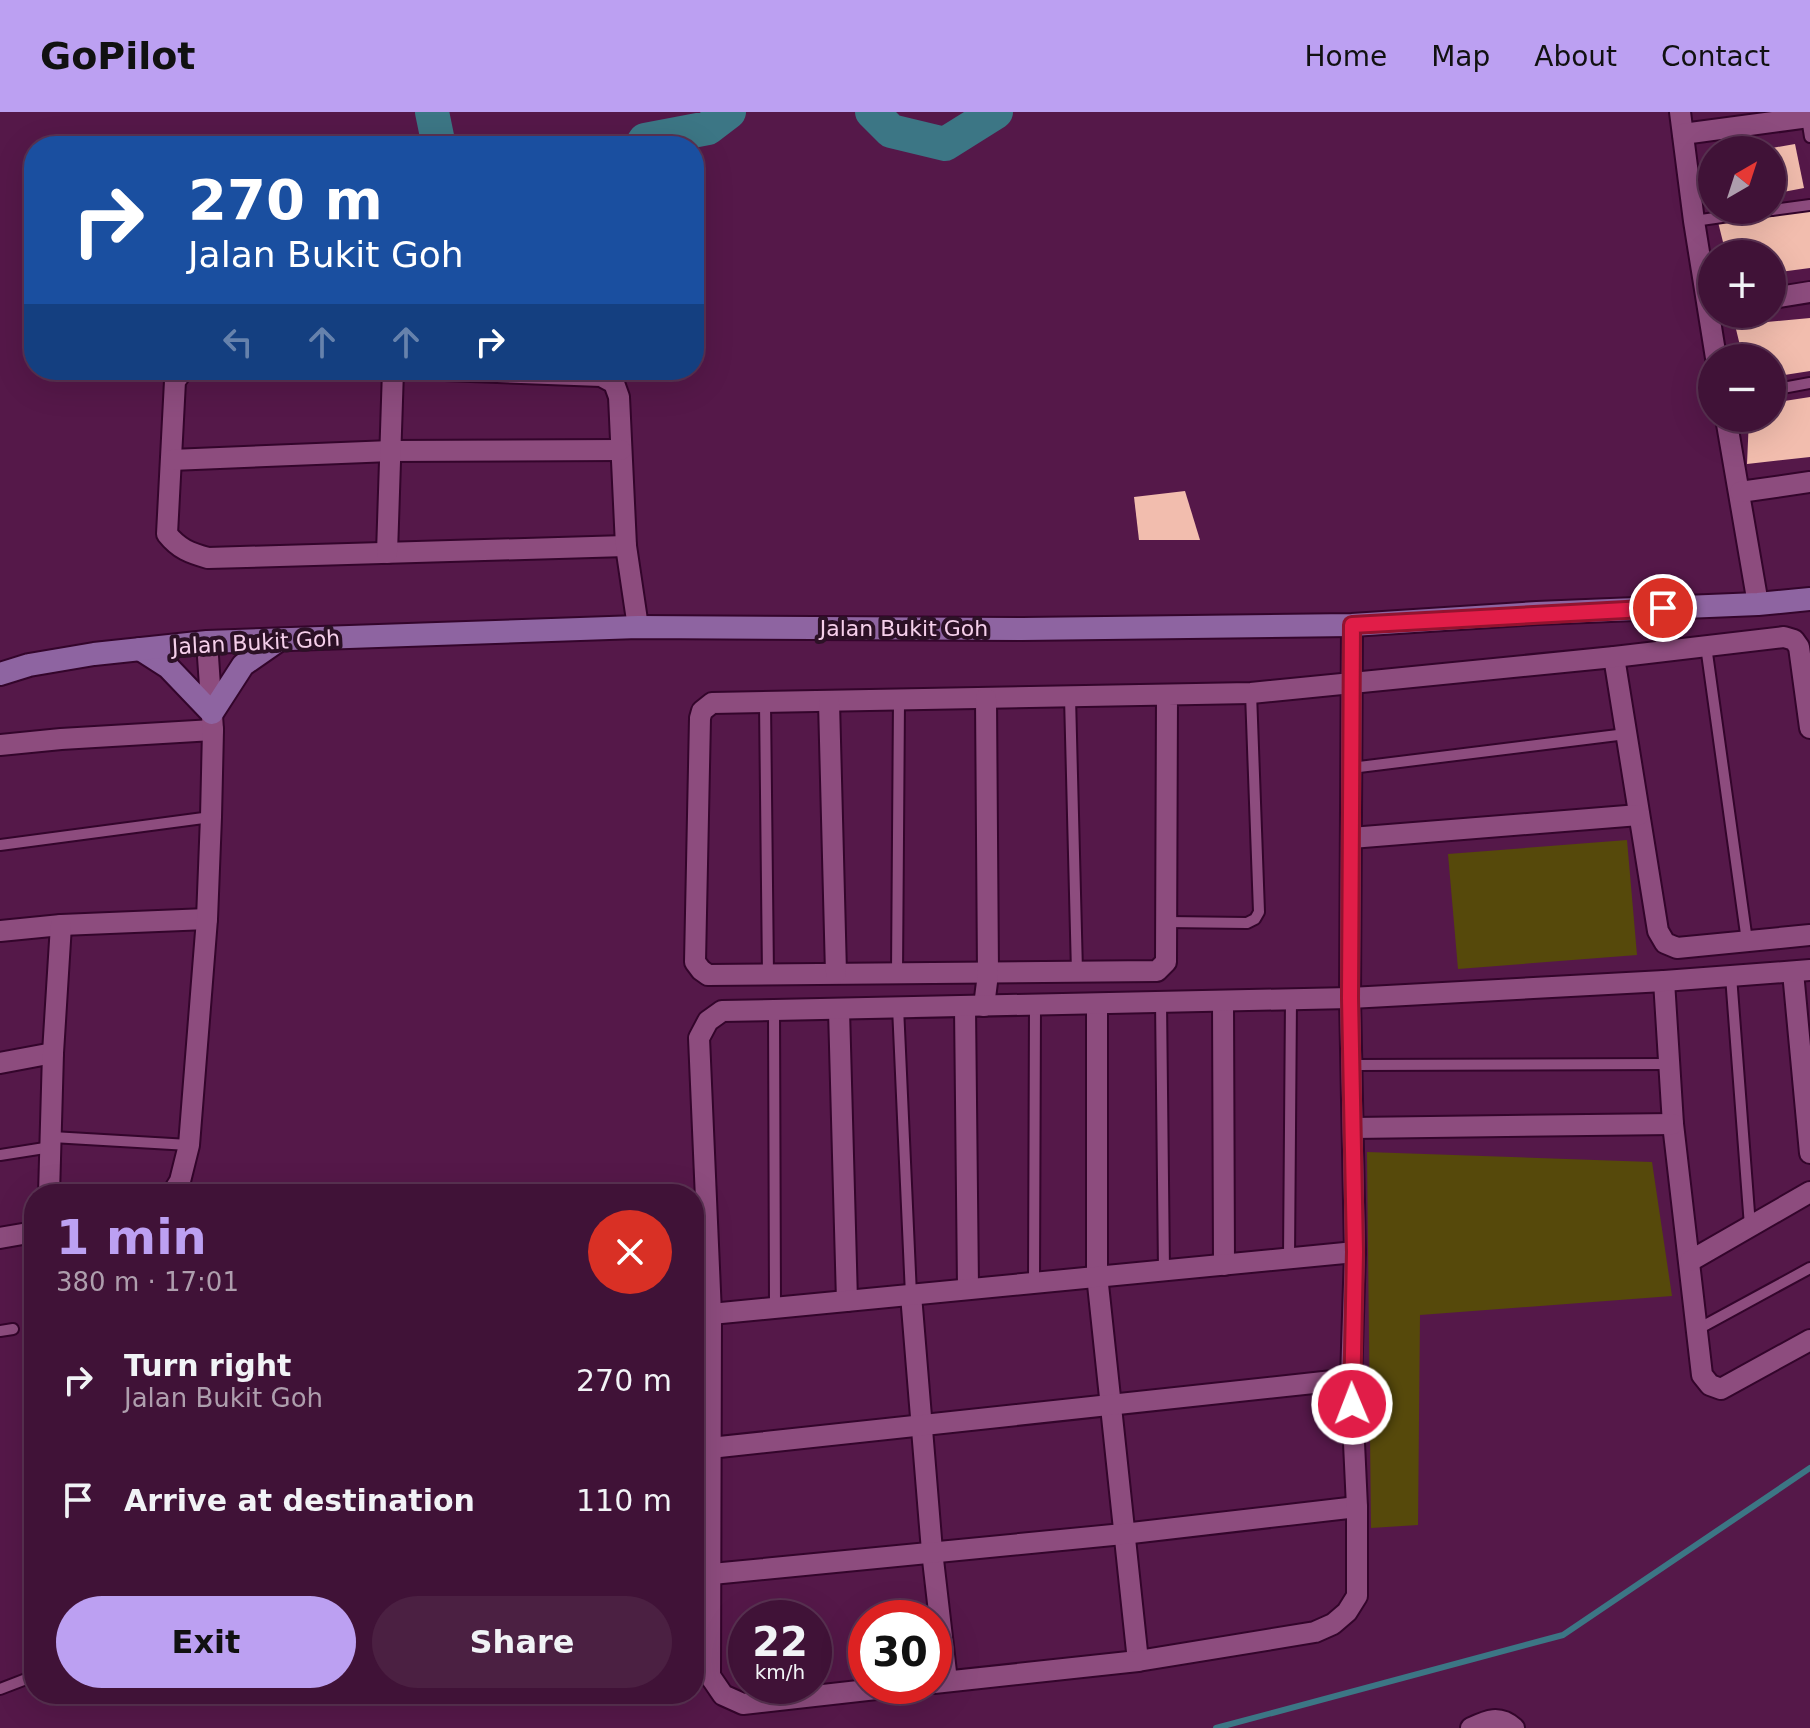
<!DOCTYPE html>
<html lang="en">
<head>
<meta charset="utf-8">
<style>
  body { margin:0; font-family:"DejaVu Sans",sans-serif; background:#4b2042; color:#f1f3f6; height:100vh; display:flex; flex-direction:column; font-size:30px; white-space:nowrap }
  * { box-sizing:border-box; margin:0 }
  p { font-size:26px; color:#ae9ead }
  .icon { flex:none; width:44px; height:44px; fill:none; stroke:currentColor; stroke-width:2; stroke-linecap:round; stroke-linejoin:round }
  .map { position:relative; flex:1; overflow:hidden }
  .details { position:absolute; left:24px; top:1072px; width:680px; height:520px; display:flex; flex-direction:column; background:#401237; border-radius:32px; box-shadow:0 8px 32px #0002,0 0 0 2px #593252 }
  .details>* { flex:none }
  .top-card { position:absolute; left:24px; top:24px; width:680px; height:244px; border-radius:32px; box-shadow:0 8px 32px #0002,0 0 0 2px #593252; background:#1a4fa0; color:#fff; overflow:hidden }
  .needle { width:52px; rotate:39deg }
  .tools { position:absolute; left:1698px; top:24px; display:grid; gap:16px }
  .tools a { display:grid; place-items:center; width:88px; height:88px; border-radius:50%; background:#401237; box-shadow:0 8px 32px #0002,0 0 0 2px #593252; font-size:40px }
  .speed { position:absolute; left:728px; top:1488px; display:flex; gap:16px; font-size:40px; font-weight:700; text-align:center }
  .speed>* { display:grid; place-content:center; width:104px; height:104px; border-radius:50%; background:#401237; box-shadow:0 8px 32px #0002,0 0 0 2px #593252; line-height:1 }
  .speed small { font-size:20px; font-weight:400 }
  .speed .limit { border:12px solid #d22; background:#fff; color:#111 }
  .pin { position:absolute; display:grid; place-items:center; width:68px; height:68px; color:#fff; margin:-34px; border:4px solid #fff; border-radius:50%; box-shadow:0 2px 8px #0007 }
  .me { position:absolute; width:88px; margin:-44px; rotate:359deg; stroke-linejoin:round; filter:drop-shadow(0 0 6px #0008) }
  .turn { display:flex; align-items:center; gap:28px; height:168px; padding:0 32px; font-size:36px }
  .turn .icon { width:104px; height:104px; stroke-width:2.5 }
  .turn b { display:block; font-size:56px; line-height:68px }
  .lanes { display:flex; align-items:center; height:76px; padding:0 32px; background:#0003; justify-content:center; gap:40px; direction:ltr }
  .lanes .off { opacity:.35 }
  .round { display:grid; place-items:center; flex:none; width:84px; height:84px; border-radius:42px; background:#4b2042 }
  .summary { display:flex; align-items:center; justify-content:space-between; height:136px; padding:0 32px }
  h1 { font-size:48px; font-weight:700; line-height:60px; color:#bca0f2 }
  .cta { display:flex; gap:16px; margin-top:auto; padding:16px 32px }
  .cta a { flex:1; height:92px; border-radius:48px; background:#bca0f2; color:#111; font-size:32px; font-weight:700; line-height:92px; text-align:center }
  .cta a+a { background:#4b2042; color:#f1f3f6 }
  ul { padding:0; list-style:none }
  li { display:flex; align-items:center; gap:24px; height:120px; padding:0 32px }
  li div { flex:1 }
  li b { display:block; font-size:30px }
  li em { font-style:normal }
  header { display:flex; align-items:center; gap:48px; box-sizing:border-box; height:112px; padding:0 40px; background:#bca0f2; color:#111 }
  header strong { font-size:38px }
  nav { display:flex; gap:44px; margin-inline-start:auto; font-size:28px }
  .map>svg:first-child { display:block }
</style>
</head>
<body>
<header>
<strong>GoPilot</strong>
<nav><a>Home</a><a>Map</a><a>About</a><a>Contact</a></nav>
</header>
<div class="map">
<svg width="1810" height="1616" viewBox="0 0 1810 1616">
  <rect width="100%" height="100%" fill="#551849"/>
  <g fill="#56490b">
    <path d="M1627 728 1637 843 1458 857 1448 742Z"/>
    <path d="M1367 1040 1652 1050 1672 1184 1420 1203 1418 1413 1371 1416Z"/>
  </g>
  <g fill="none" stroke-linecap="round" stroke-linejoin="round">
    <path stroke="#3c7685" stroke-width="6" d="M1216 1616 1563 1523 1810 1356"/>
    <g stroke="#3c7685" stroke-width="34">
      <path d="M432 0 439 34"/>
      <path d="M872 0 891 19 945 32 996 0"/>
      <path d="M641 34 645 28 708 16 729 0"/>
    </g>
  </g>
  <g fill="#f2bdae">
    <path d="M1795 32 1804 76 1772 82V36Z"/>
    <path d="M1712 44V64H1711L1706 45Z"/>
    <path d="M1810 90V156L1772 161V142H1726L1717 106Z"/>
    <path d="M1810 206V259L1772 265V246H1743L1735 213Z"/>
    <path d="M1810 285V345L1747 352 1749 306H1772V291Z"/>
    <path d="M1185 379 1200 428H1139L1134 385Z"/>
  </g>
  <g fill="none" stroke-linecap="round" stroke-linejoin="round">
    <defs>
      <g id="service">
        <path d="M1807 6 1810 25"/>
        <path d="M1772 98 1810 93"/>
        <path d="M1694 109 1771 98"/>
        <path d="M1772 278 1810 271"/>
        <path d="M1706 534 1747 829"/>
        <path d="M1070 585 1077 860"/>
        <path d="M765 591 768 863"/>
        <path d="M1351 656 1626 622"/>
        <path d="M0 733 211 705"/>
        <path d="M1167 810 1247 811 1255 807 1259 800 1251 581"/>
        <path d="M897 861 899 588"/>
        <path d="M1731 864 1750 1114"/>
        <path d="M1161 889 1164 1158"/>
        <path d="M898 895 911 1183"/>
        <path d="M774 896 775 1196"/>
        <path d="M1353 953 1669 952"/>
        <path d="M52 1025 189 1033"/>
        <path d="M0 1043 51 1035"/>
        <path d="M1289 1146 1291 887"/>
        <path d="M1034 1171 1035 893"/>
        <path d="M1698 1217 1810 1156"/>
        <path d="M0 1219 13 1217"/>
        <path d="M0 1577 34 1564"/>
      </g>
      <g id="minor">
        <path d="M1680 0 1694 109 1716 246"/>
        <path d="M1683 22 1810 5"/>
        <path d="M1772 186 1810 180"/>
        <path d="M183 258 175 269 167 422C179 437 190 441 208 446L626 434"/>
        <path d="M445 258 601 264 614 271 619 285 626 434 638 515"/>
        <path d="M1726 306 1758 492"/>
        <path d="M171 348 391 339 621 338"/>
        <path d="M1740 380 1810 370"/>
        <path d="M387 441 393 258"/>
        <path d="M1614 545 1658 819 1665 831 1677 836 1810 823"/>
        <path d="M1167 583 1166 850 1157 859 708 863 701 858 695 850 700 606 702 599 712 591 1251 581 1614 545 1784 525 1794 528 1799 535 1810 616"/>
        <path d="M829 590 836 861"/>
        <path d="M0 633 61 627 213 618"/>
        <path d="M1351 726 1639 703"/>
        <path d="M0 819 61 813 207 807"/>
        <path d="M1793 860 1810 1041"/>
        <path d="M1664 869 1673 1012 1702 1263 1710 1273 1721 1277 1810 1228"/>
        <path d="M1223 889 1224 1153"/>
        <path d="M1097 892V1163L1138 1549"/>
        <path d="M984 894 988 862 986 586"/>
        <path d="M965 895 968 1176"/>
        <path d="M839 898 847 1189"/>
        <path d="M0 951 53 941"/>
        <path d="M1353 1016 1673 1012"/>
        <path d="M49 1082 53 941 61 813"/>
        <path d="M172 1082 180 1069 189 1033 207 807 211 705 213 618 207 530"/>
        <path d="M0 1126 34 1120"/>
        <path d="M1690 1149 1810 1080"/>
        <path d="M911 1183 932 1439 947 1569"/>
        <path d="M711 1202 1355 1140"/>
        <path d="M710 1336 1351 1267"/>
        <path d="M712 1462 1123 1422 1357 1395"/>
        <path d="M934 1571 1138 1549 1315 1520 1333 1512 1347 1500 1357 1484V1395L1351 1267 1355 1140 1350 886 1352 513"/>
        <path d="M903 1574 743 1592 723 1583 710 1564 711 1202 699 926 708 909 722 899 1350 886 1664 869 1810 858"/>
        <path d="M1471 1616C1488 1608 1499 1603 1514 1616"/>
      </g>
      <g id="secondary">
        <path d="M140 537 168 555 212 601 243 553 279 528"/>
        <path d="M0 562 29 553 94 542 207 530 638 515 1022 517 1352 513 1537 501 1758 492 1810 487"/>
      </g>
    </defs>
    <use href="#service" stroke="#33052b" stroke-width="14"/>
    <use href="#minor" stroke="#33052b" stroke-width="24"/>
    <use href="#secondary" stroke="#33052b" stroke-width="26"/>
    <use href="#service" stroke="#8d4c7e" stroke-width="10"/>
    <use href="#minor" stroke="#8d4c7e" stroke-width="20"/>
    <use href="#secondary" stroke="#8e64a1" stroke-width="22"/>
  </g>
  <g fill="none" stroke-linecap="round" stroke-linejoin="round">
    <defs>
      <path id="route" d="M1352 1292 1355 1140 1350 886 1352 513 1663 496"/>
    </defs>
    <use href="#route" stroke="#92132f" stroke-width="20"/>
    <use href="#route" stroke="#e11d48" stroke-width="14"/>
  </g>
  <g text-anchor="middle" stroke-width="8" stroke-linejoin="round" paint-order="stroke">
    <g font-size="22" fill="#f5cfea" stroke="#2c1126">
      <text x="904" y="524">Jalan Bukit Goh</text>
      <text transform="translate(256 530) rotate(-3)" y="8">Jalan Bukit Goh</text>
    </g>
  </g>
</svg>
<div class="tools">
<a><svg class="needle" viewBox="-14 -14 28 28"><path d="M0-13l5 13h-10z" fill="#e53935"/><path d="M0 13l5-13h-10z" fill="#ae9ead"/></svg></a>
<a>+</a>
<a>−</a>
</div>
<div class="speed"><div>22<small>km/h</small></div><div class="limit">30</div></div>
<div class="pin" style="left:1663px;top:496px;background:#d93025"><svg class="icon" aria-label="arrive" viewBox="0 0 24 24"><path d="M6 21V4h12l-3 4 3 4H6"/></svg></div>
<svg class="me" style="left:1352px;top:1292px" viewBox="-20 -20 40 40"><circle r="17" fill="#e11d48" stroke="#fff" stroke-width="3"/><path d="M0-11L8 9 0 5-8 9z" fill="#fff"/></svg>
<div class="top-card">
<div class="turn"><svg class="icon" aria-label="right" viewBox="0 0 24 24"><path d="M7 20v-9h11M14 6l5 5-5 5"/></svg><div><b>270 m</b>Jalan Bukit Goh</div></div>
<div class="lanes"><svg class="icon off" aria-label="left" viewBox="0 0 24 24"><path d="M17 20v-9H6M10 6l-5 5 5 5"/></svg><svg class="icon off" aria-label="ahead" viewBox="0 0 24 24"><path d="M12 20V5M6 11l6-6 6 6"/></svg><svg class="icon off" aria-label="ahead" viewBox="0 0 24 24"><path d="M12 20V5M6 11l6-6 6 6"/></svg><svg class="icon" aria-label="right" viewBox="0 0 24 24"><path d="M7 20v-9h11M14 6l5 5-5 5"/></svg></div>
</div>
<section class="details">
<div class="summary"><div><h1>1 min</h1><p>380 m · 17:01</p></div><a class="round" style="background:#d93025;color:#fff"><svg class="icon" aria-label="close" viewBox="0 0 24 24"><path d="M6 6l12 12M18 6L6 18"/></svg></a></div>
<ul>
<li><svg class="icon" aria-label="right" viewBox="0 0 24 24"><path d="M7 20v-9h11M14 6l5 5-5 5"/></svg><div><b>Turn right</b><p>Jalan Bukit Goh</p></div><em>270 m</em></li>
<li><svg class="icon" aria-label="arrive" viewBox="0 0 24 24"><path d="M6 21V4h12l-3 4 3 4H6"/></svg><div><b>Arrive at destination</b></div><em>110 m</em></li>
</ul>
<div class="cta"><a>Exit</a><a>Share</a></div>
</section>
</div>
</body>
</html>
